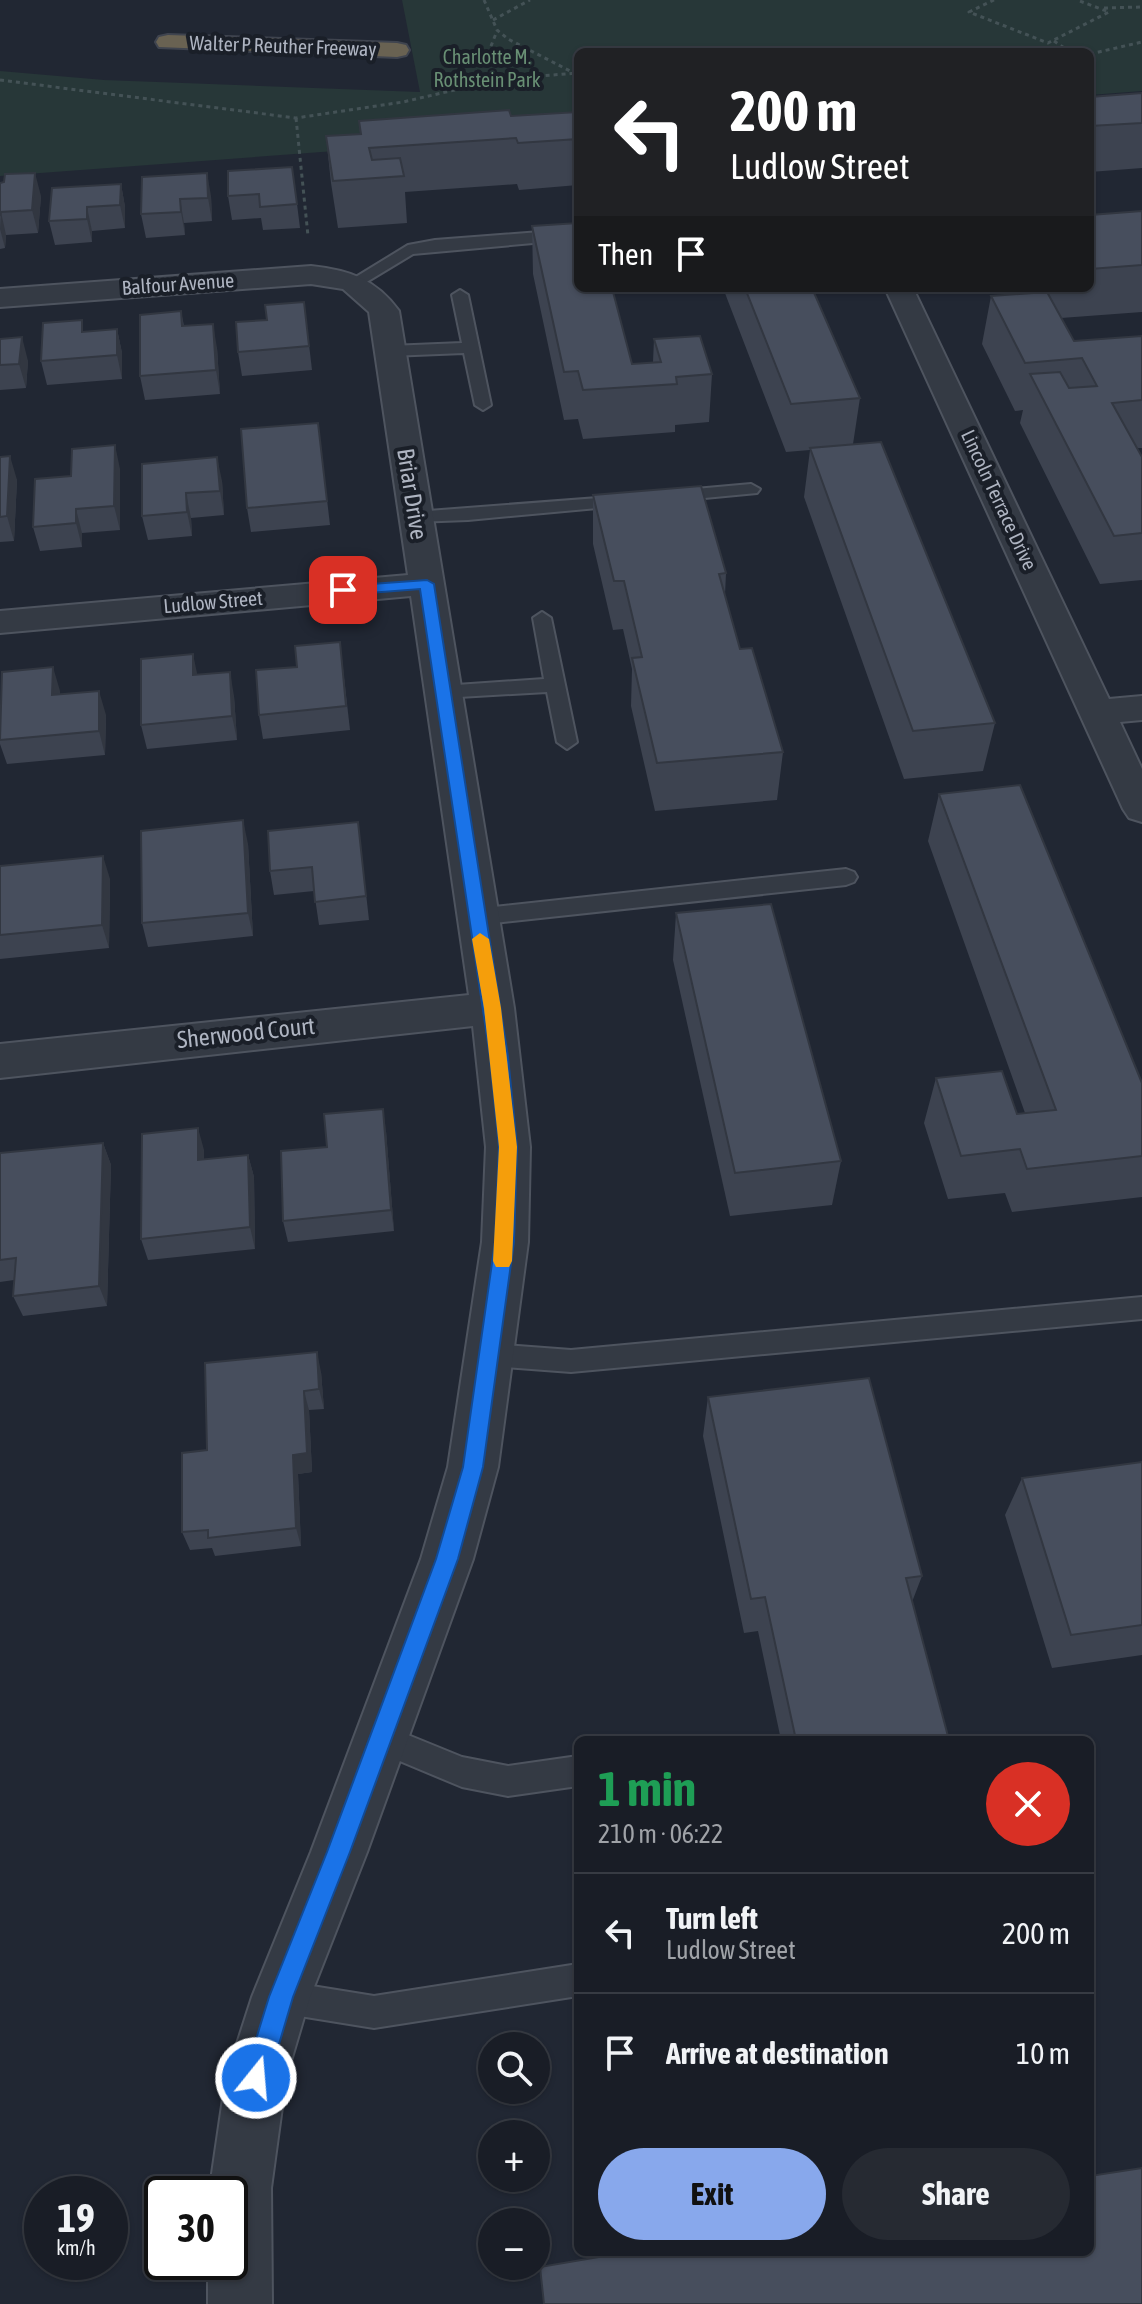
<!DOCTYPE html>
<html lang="en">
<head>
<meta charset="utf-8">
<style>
  body { margin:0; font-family:"Asap Condensed",sans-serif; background:#262a32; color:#f1f3f6; height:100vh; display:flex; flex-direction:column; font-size:30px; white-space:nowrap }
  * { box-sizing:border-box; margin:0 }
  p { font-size:26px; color:#9fa2a7 }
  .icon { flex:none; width:44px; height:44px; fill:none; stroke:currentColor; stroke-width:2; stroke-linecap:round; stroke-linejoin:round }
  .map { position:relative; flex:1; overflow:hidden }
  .sheet { position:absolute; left:574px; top:1736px; width:520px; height:520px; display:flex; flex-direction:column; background:#191d26; border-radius:12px; box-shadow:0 2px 6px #0004,0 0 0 2px #373b43 }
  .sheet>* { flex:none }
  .banner { position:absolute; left:574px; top:48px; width:520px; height:244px; border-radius:12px; box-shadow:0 2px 6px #0004,0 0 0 2px #373b43; background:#202124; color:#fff; overflow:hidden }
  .tools { position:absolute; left:478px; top:2032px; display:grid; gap:16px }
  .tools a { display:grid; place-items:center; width:72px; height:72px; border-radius:50%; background:#191d26; box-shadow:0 2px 6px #0004,0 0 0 2px #373b43; font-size:40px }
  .speed { position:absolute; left:24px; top:2176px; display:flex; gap:16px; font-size:40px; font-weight:700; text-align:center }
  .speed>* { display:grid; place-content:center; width:104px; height:104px; border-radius:50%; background:#191d26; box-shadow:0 2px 6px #0004,0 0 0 2px #373b43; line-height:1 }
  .speed small { font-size:20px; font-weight:400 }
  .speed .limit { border:4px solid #111; border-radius:12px; background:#fff; color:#111 }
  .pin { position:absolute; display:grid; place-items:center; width:68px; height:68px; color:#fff; margin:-34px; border-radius:16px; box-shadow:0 4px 12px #0006 }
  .me { position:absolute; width:88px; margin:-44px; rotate:17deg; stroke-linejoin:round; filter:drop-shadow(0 0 6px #0008) }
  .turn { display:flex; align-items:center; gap:28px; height:168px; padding:0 24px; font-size:36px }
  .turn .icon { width:104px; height:104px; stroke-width:2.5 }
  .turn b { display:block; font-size:56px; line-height:68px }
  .then { display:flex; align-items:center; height:76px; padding:0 24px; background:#0003; gap:16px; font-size:30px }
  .round { display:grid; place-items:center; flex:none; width:84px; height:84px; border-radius:42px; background:#262a32 }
  .overview { display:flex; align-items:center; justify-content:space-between; height:136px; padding:0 24px }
  h1 { font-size:48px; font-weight:700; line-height:60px; color:#1e9e55 }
  .action { display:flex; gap:16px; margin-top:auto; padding:16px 24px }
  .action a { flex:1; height:92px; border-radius:48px; background:#88a8ec; color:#111; font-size:32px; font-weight:700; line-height:92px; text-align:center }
  .action a+a { background:#262a32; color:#f1f3f6 }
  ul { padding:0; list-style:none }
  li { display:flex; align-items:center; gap:24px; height:120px; padding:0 24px; border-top:2px solid #373b43 }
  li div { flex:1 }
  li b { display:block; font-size:30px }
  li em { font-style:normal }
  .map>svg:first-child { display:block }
</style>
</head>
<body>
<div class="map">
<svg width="1142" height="2304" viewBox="0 0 1142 2304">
  <rect width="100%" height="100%" fill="#212733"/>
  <path fill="#273738" d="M402 0H1142V91L1090 95V52H578V133L0 176V71L104 80 420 92Z"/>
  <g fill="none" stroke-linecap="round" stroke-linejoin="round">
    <defs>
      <g id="lane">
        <path d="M578 229V239L413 254 360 286 354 288 346 283 408 245 435 240Z"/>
        <path d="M460 290 468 295 491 405 483 410 475 405 464 353 390 356 382 351 390 346 462 343 452 295Z"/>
        <path d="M751 484 760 489 757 493 673 501 664 496 673 491Z"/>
        <path d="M624 496 633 501 630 505 468 520 415 522 406 517 415 512Z"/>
        <path d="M542 612 551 618 577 742 567 749 557 742 547 692 442 698 432 692 442 686 544 679 533 618Z"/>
        <path d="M846 869 854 872 857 877 854 882 846 885 476 925 468 923 465 917 468 911 476 909Z"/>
        <path d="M1142 1297V1319L571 1372 490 1366 481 1363 477 1355 481 1347 490 1344 571 1350Z"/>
        <path d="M381 1724 462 1757 508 1766 578 1756V1786L508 1796 462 1787 371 1749 366 1739 371 1729Z"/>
        <path d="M578 1964V1996L374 2028 281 2013 270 2008 265 1997 270 1986 281 1981 374 1996Z"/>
      </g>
      <g id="street">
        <path d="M311 266C349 270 376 279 399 311L514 1008 530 1147 528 1242 498 1467 473 1559 367 1852 310 1997 286 2078 271 2188 272 2304H208V2262H230V2194H209L226 2078 252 1997 311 1852 421 1559 448 1467 482 1242 486 1147 473 1026 0 1078V1044L469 995 411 596 0 633V611L408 575 369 312 343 289 311 284 0 307V289Z"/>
        <path d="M885 288H913L1109 699 1142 696V720L1120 722 1142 769V822L1129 818 1123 809Z"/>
      </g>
      <path id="highway" d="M168 35 397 43 406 45 409 50 406 55 397 57 159 47 156 42 159 37Z"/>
    </defs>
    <use href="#lane" stroke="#4e545f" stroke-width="4"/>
    <use href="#street" stroke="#4e545f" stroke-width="4"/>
    <use href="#highway" stroke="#3f444f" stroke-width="4"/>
    <g stroke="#445256" stroke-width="3" stroke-dasharray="4 4" stroke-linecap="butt">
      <path d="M484 0 497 30 508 39 572 72"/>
      <path d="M994 0 969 12 1048 43 1109 12 1077 0"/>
      <path d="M1104 8 1142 7"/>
      <path d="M493 20 530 0"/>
      <path d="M1054 41 1070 52"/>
      <path d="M1090 54 1142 42"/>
      <path d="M0 80 296 118 403 102 502 79 578 73"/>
      <path d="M465 86 485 61 497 31"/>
      <path d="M296 118 308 236"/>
    </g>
    <use href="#lane" fill="#343a44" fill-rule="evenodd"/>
    <use href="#street" fill="#343a44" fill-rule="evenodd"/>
    <use href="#highway" fill="#696252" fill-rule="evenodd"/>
  </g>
  <g fill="#3d4350">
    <path d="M1142 93V168L1090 172V97Z"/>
    <path d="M578 112V185L519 190 517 184 405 192 407 223 338 228 331 183 326 136 360 134 359 121 511 116Z"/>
    <path d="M228 171 297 204 300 228 263 230 261 218 232 220 228 196Z"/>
    <path d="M142 177 211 196 212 221 184 223 185 235 146 238 141 214Z"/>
    <path d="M0 183 41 196 38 233 6 235 5 248 0 249Z"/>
    <path d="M121 184 125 207V228L92 231V242L55 245 49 221Z"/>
    <path d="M1142 211V312L1061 318 1074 341 1142 336V448H1137L1142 457V580L1100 584 1020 423 1023 410 1015 411 982 344 991 296 1031 293 1028 288H1090V215Z"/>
    <path d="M532 226 632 364 653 362 654 339 712 374 709 422 675 425V432L583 439 578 419 564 420 533 274Z"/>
    <path d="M723 288H812L860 398 853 444 995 723 983 771 904 779 804 497 810 450 786 452Z"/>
    <path d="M304 302 312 370 242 376 238 352 267 320Z"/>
    <path d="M181 311 184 326 217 348 220 394 145 400 140 376Z"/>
    <path d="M117 329 122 353V379L47 385 41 361 85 332Z"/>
    <path d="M0 339 28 361 26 388 0 390Z"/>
    <path d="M318 423 330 525 251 532 247 508Z"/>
    <path d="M0 457 17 480 14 541 0 542Z"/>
    <path d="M142 464 222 481 224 515 191 518 192 536 148 540 142 516Z"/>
    <path d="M120 469V530L82 533V547L40 551 33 527 71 476Z"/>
    <path d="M593 495 726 573 725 595 740 649 783 752 777 800 655 811 631 706 632 669 623 629 613 630 593 544Z"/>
    <path d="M340 642 350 730 263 739 259 715 297 667Z"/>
    <path d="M197 675 234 696 237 740 147 749 141 725Z"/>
    <path d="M60 691V694L106 715 105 755 7 764 0 744V716Z"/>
    <path d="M939 794 1142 1083V1197L1012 1212 1005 1193 948 1199 924 1123 936 1078 1017 1114 1025 1113 928 841Z"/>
    <path d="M358 822 369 920 319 925 314 891 274 895 270 871Z"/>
    <path d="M248 844 253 936 148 947 142 923Z"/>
    <path d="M0 866 110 879 109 948 0 959Z"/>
    <path d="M676 913 841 1161 832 1205 730 1216 673 960Z"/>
    <path d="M386 1131 394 1231 288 1242 283 1221 327 1147Z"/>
    <path d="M103 1143 111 1165 107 1306 23 1316 13 1296 14 1280 0 1282V1153Z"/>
    <path d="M204 1150V1160L248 1155 254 1177 255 1249 148 1260 141 1239Z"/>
    <path d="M321 1372 324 1409 309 1410 312 1472 298 1474 301 1546 215 1556 212 1548 190 1550 182 1532 207 1450Z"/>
    <path d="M708 1397 922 1576 912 1602 949 1740H781L758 1631 744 1633 703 1436Z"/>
    <path d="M1142 1462V1655L1052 1668 1005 1515 1022 1478Z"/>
  </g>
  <g fill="#323741">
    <path d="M35 173 41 196 38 233 32 210Z"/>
    <path d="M207 173 211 196 212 221 208 198Z"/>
    <path d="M121 184 125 207V228L120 205Z"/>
    <path d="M180 199 184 223 185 235 181 212Z"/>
    <path d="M87 207 92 231V242L87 219Z"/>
    <path d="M1 212 6 235 5 248 0 229Z"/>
    <path d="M213 324 217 348 220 394 216 370Z"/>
    <path d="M117 329 122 353V379L117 355Z"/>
    <path d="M22 337 28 361 26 388 19 364Z"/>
    <path d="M115 445 120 469V530L114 506Z"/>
    <path d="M10 456 17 480 14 541 7 516Z"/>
    <path d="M217 457 222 481 224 515 220 491Z"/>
    <path d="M186 493 191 518 192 536 187 512Z"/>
    <path d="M76 509 82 533V547L76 523Z"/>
    <path d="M193 654 198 678 193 675Z"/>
    <path d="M53 667 60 691 59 719 52 695Z"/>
    <path d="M230 672 234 696 237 740 232 716Z"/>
    <path d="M99 691 106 715 105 755 99 731Z"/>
    <path d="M243 820 248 844 253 936 248 913Z"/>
    <path d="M103 856 110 879 109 948 102 925Z"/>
    <path d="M383 1109 386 1131 394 1231 391 1210Z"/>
    <path d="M198 1128 204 1150V1182L198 1160Z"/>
    <path d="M103 1143 111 1165 107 1306 99 1286Z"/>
    <path d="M248 1155 254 1177 255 1249 250 1227Z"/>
    <path d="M317 1352 321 1372 324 1409 319 1389Z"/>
    <path d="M304 1391 309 1410 312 1472 298 1474 301 1546 296 1528 293 1455Z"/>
  </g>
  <g fill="#474e5d" stroke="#323741" stroke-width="2">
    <path d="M1142 93V123L1090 126V97Z"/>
    <path d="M509 110 511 116 578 112V139L518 143 516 138 369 148 372 160 400 158 404 176 333 181 326 136 361 134 359 121Z"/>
    <path d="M292 167 297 204 260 207 259 194 228 196V171Z"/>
    <path d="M35 173 32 210 1 212 0 216V183L4 182 5 174Z"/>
    <path d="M207 173 208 198 180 199 181 212 141 214 142 177Z"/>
    <path d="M121 184 120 205 87 207V219L49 221 52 188Z"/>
    <path d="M1142 211V265L1090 269V215Z"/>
    <path d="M578 223V288H612L632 364 661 362 654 339 700 336 712 374 676 377 677 384 583 390 578 371 564 372 532 226Z"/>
    <path d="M745 288H812L860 398 791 404Z"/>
    <path d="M1047 292 1074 341 1142 336V400L1112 403 1142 457V533L1114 536 1030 374 1060 372 1069 388 1097 386 1082 358 1025 363 991 296Z"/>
    <path d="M304 302 309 346 238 352 236 322 267 320 265 305Z"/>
    <path d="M181 311 182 326 213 324 216 370 140 376V315Z"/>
    <path d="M82 320V332L117 329V355L41 361 43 323Z"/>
    <path d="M22 337 19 364 0 365V339Z"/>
    <path d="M318 423 327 501 247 508 241 429Z"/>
    <path d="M881 442 995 723 913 731 810 448Z"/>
    <path d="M115 445 114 506 76 509V523L33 527 35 479 71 476 72 449Z"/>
    <path d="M10 456 7 516 0 517V457Z"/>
    <path d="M217 457 220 491 186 493 187 512 142 516V464Z"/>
    <path d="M701 486 726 573 719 574 740 649 752 648 783 752 657 763 632 658 642 657 624 581H614L593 495Z"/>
    <path d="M340 642 346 706 259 715 256 670 297 667 295 646Z"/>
    <path d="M193 654V675L230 672 232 716 141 725V659Z"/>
    <path d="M53 667 52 695 99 691V731L0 740 2 672Z"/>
    <path d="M1020 785 1142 1083V1156L1027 1169 1020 1149 961 1156 936 1078 1002 1071 1017 1114 1056 1110 939 794Z"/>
    <path d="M243 820 248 913 142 923 141 831Z"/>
    <path d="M358 822 366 896 315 902 312 867 270 871 268 831Z"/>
    <path d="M103 856 102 925 0 935V866Z"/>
    <path d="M771 904 841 1161 735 1173 676 913Z"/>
    <path d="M383 1109 391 1210 283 1221 281 1151 327 1147 324 1114Z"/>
    <path d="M198 1128V1160L248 1155 250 1227 141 1239 142 1134Z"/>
    <path d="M103 1143 99 1286 13 1296 16 1258 0 1260V1153Z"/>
    <path d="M317 1352 319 1389 304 1391 307 1453 293 1455 296 1528 208 1538V1530L182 1532V1453L207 1450 205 1363Z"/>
    <path d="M869 1378 922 1576 906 1578 949 1740H796L765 1597 751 1599 708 1397Z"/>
    <path d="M1142 1462V1625L1071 1635 1022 1478Z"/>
    <path d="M1142 2168V2304H544L540 2267 628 2252H1090V2176Z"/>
  </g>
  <path fill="#1a73e8" stroke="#114b97" stroke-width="2" d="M427 580 434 584 508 1057 517 1147 514 1242 483 1467 458 1559 350 1852 293 1997 269 2078 265 2087 256 2090 248 2087 244 2078 269 1997 327 1852 436 1559 463 1467 495 1242 499 1147 490 1057 420 589 343 595 336 590 343 586Z"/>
  <path fill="#f59e0b" d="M480 933 489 939 501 1008 517 1147 512 1261 509 1267H496L493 1261 499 1147 484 1008 472 939Z"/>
  <g text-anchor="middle" stroke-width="8" stroke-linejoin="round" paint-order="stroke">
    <g font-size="20" fill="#aeb4c1" stroke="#1a1f28">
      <text transform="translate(283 46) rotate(2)" y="7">Walter P Reuther Freeway</text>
      <text transform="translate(178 284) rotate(-4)" y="7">Balfour Avenue</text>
      <text transform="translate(999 500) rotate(65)" y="7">Lincoln Terrace Drive</text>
      <text transform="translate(213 602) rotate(-5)" y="7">Ludlow Street</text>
    </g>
    <g font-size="20" fill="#688f74" stroke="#1a1f28">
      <text x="487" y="64">Charlotte M.<tspan x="487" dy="23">Rothstein Park</tspan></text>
    </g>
    <g font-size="24" fill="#aeb4c1" stroke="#1a1f28">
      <text transform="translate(412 494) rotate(81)" y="8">Briar Drive</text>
      <text transform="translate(246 1033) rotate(-6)" y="8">Sherwood Court</text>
    </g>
  </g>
</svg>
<div class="tools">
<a><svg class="icon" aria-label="search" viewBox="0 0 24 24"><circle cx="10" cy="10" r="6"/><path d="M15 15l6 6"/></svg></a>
<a>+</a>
<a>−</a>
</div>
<div class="speed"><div>19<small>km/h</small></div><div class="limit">30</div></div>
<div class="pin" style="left:343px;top:590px;background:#d93025"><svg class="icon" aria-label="arrive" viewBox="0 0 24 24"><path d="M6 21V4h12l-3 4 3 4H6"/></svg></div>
<svg class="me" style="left:256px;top:2078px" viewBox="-20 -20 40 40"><circle r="17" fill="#1a73e8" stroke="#fff" stroke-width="3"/><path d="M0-11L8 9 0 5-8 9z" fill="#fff"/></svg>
<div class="banner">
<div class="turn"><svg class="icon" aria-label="left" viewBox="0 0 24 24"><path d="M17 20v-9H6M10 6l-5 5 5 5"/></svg><div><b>200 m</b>Ludlow Street</div></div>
<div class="then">Then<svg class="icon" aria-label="arrive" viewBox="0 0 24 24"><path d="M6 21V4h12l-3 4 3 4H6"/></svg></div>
</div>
<section class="sheet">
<div class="overview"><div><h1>1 min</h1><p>210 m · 06:22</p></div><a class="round" style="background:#d93025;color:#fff"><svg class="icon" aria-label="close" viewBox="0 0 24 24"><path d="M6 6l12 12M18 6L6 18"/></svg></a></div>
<ul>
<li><svg class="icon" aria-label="left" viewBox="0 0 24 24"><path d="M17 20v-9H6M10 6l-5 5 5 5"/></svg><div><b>Turn left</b><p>Ludlow Street</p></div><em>200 m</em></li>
<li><svg class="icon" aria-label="arrive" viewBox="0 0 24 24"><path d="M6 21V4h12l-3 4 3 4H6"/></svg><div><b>Arrive at destination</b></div><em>10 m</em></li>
</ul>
<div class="action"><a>Exit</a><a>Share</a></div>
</section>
</div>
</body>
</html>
